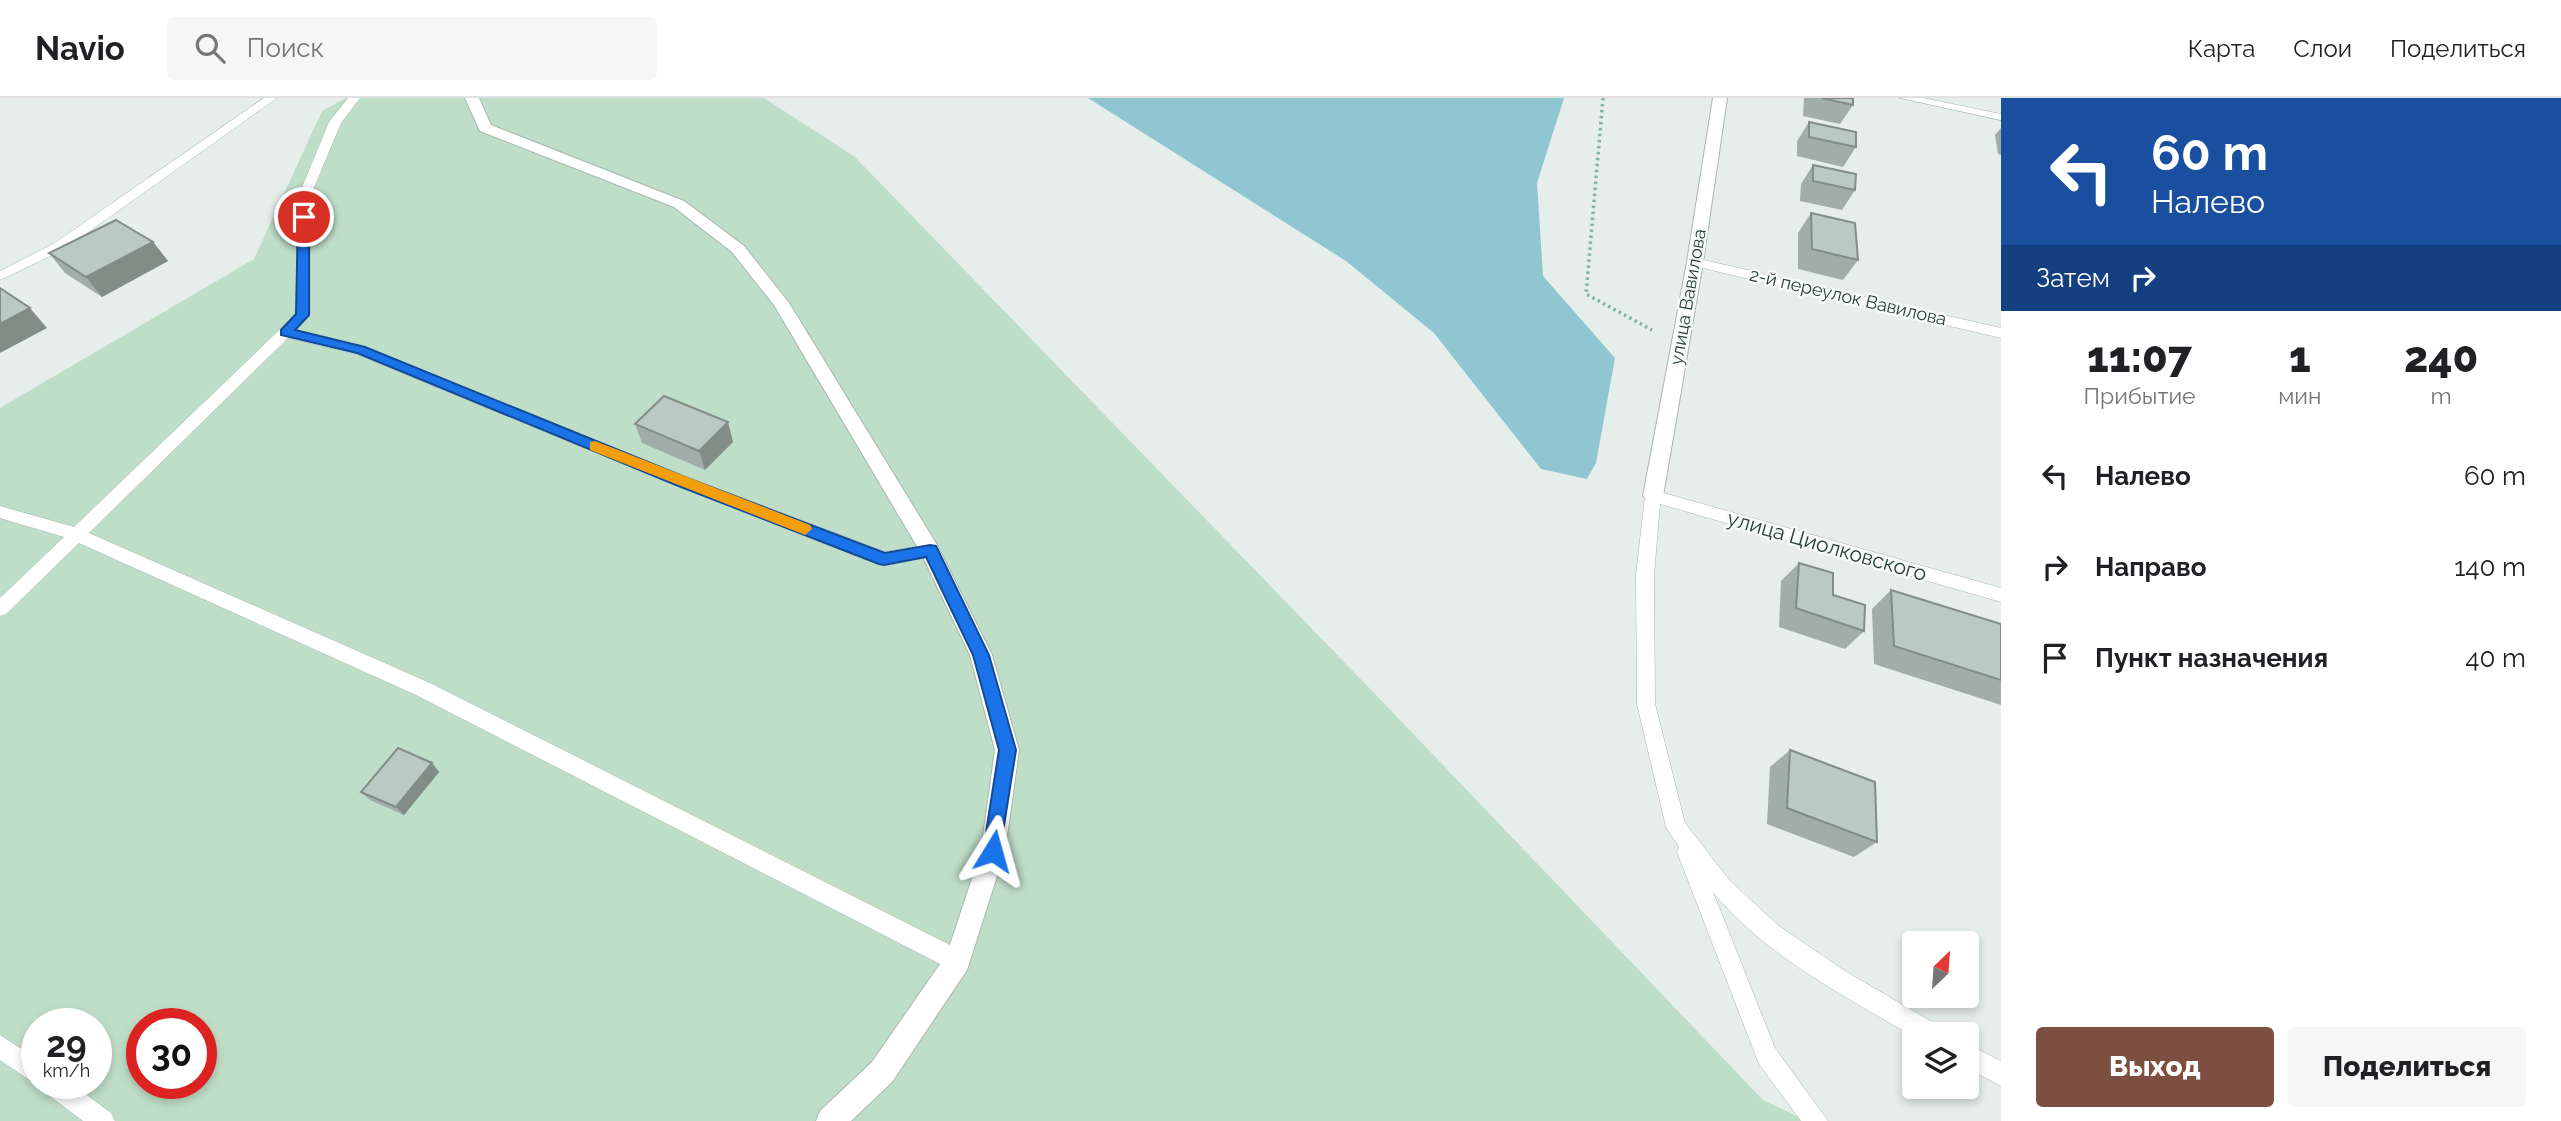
<!DOCTYPE html>
<html lang="ru">
<head>
<meta charset="utf-8">
<style>
  body { margin:0; font-family:Raleway,sans-serif; background:#f6f6f6; color:#202124; height:100vh; display:flex; flex-direction:column; font-size:26px; white-space:nowrap }
  * { box-sizing:border-box; margin:0 }
  p { font-size:23px; color:#757577 }
  .icon { flex:none; width:38px; height:38px; fill:none; stroke:currentColor; stroke-width:2; stroke-linecap:round; stroke-linejoin:round }
  .map { position:relative; flex:1; overflow:hidden }
  .sheet { display:flex; flex-direction:column; background:#fff; width:560px }
  .sheet>* { flex:none }
  .hud { background:#1a4fa0; color:#fff; overflow:hidden }
  .needle { width:46px; rotate:25deg }
  .buttons { position:absolute; left:1902px; top:833px; display:grid; gap:14px }
  .buttons a { display:grid; place-items:center; width:77px; height:77px; border-radius:7px; background:#fff; box-shadow:0 4px 10px #0003; font-size:35px }
  .speed { position:absolute; left:21px; top:910px; display:flex; gap:14px; font-size:35px; font-weight:700; text-align:center }
  .speed>* { display:grid; place-content:center; width:91px; height:91px; border-radius:50%; background:#fff; box-shadow:0 4px 10px #0003; line-height:1 }
  .speed small { font-size:18px; font-weight:400 }
  .speed .limit { border:10px solid #d22; background:#fff; color:#111 }
  .pin { position:absolute; display:grid; place-items:center; width:60px; height:60px; color:#fff; margin:-30px; border:4px solid #fff; border-radius:50%; box-shadow:0 2px 7px #0007 }
  .me { position:absolute; width:77px; margin:-38px; rotate:8deg; stroke-linejoin:round; filter:drop-shadow(0 0 5px #0008) }
  .turn { display:flex; align-items:center; gap:24px; height:147px; padding:0 35px; font-size:32px }
  .turn .icon { width:91px; height:91px; stroke-width:2.5 }
  .turn b { display:block; font-size:49px; line-height:60px }
  .then { display:flex; align-items:center; height:66px; padding:0 35px; background:#0003; gap:14px; font-size:26px }
  .eta { display:flex; justify-content:space-evenly; align-items:center; height:119px; text-align:center }
  .eta b { font-size:42px; font-weight:800; line-height:49px }
  .action { display:flex; gap:14px; margin-top:auto; padding:14px 35px }
  .action a { flex:1; height:80px; border-radius:7px; background:#7d4f40; color:#fff; font-size:28px; font-weight:800; line-height:80px; text-align:center }
  .action a+a { background:#f6f6f6; color:#202124 }
  ul { padding:0; list-style:none }
  li { display:flex; align-items:center; gap:21px; height:91px; padding:0 35px }
  li div { flex:1 }
  li b { display:block; font-size:26px }
  li em { font-style:normal }
  header { display:flex; align-items:center; gap:42px; box-sizing:border-box; height:98px; padding:0 35px; background:#fff; border-bottom:2px solid #e0e0e0 }
  header strong { font-size:33px }
  nav { display:flex; gap:38px; margin-inline-start:auto; font-size:24px }
  .search { width:490px; height:63px; background:#f6f6f6; display:flex; align-items:center; gap:18px; box-sizing:border-box; padding:0 24px; border-radius:7px; color:#757577; font-size:26px }
  main { display:flex; flex:1; min-height:0 }
  .map>svg:first-child { display:block }
</style>
</head>
<body>
<header>
<strong>Navio</strong>
<div class="search"><svg class="icon" aria-label="search" viewBox="0 0 24 24"><circle cx="10" cy="10" r="6"/><path d="M15 15l6 6"/></svg>Поиск</div>
<nav><a>Карта</a><a>Слои</a><a>Поделиться</a></nav>
</header>
<main>
<div class="map">
<svg width="2001" height="1023" viewBox="0 0 2001 1023">
  <rect width="100%" height="100%" fill="#e5eeea"/>
  <path fill="#bfdec8" fill-rule="evenodd" d="M346 0H764L855 59 1378 599 1763 1002 1807 1023H0V310L254 161 322 13ZM37 926H96V985H37ZM142 926H201V985H142Z"/>
  <path fill="#90c6d1" d="M1088 0H1564L1537 85 1543 178 1615 260 1596 365 1587 381 1541 371 1434 235 1346 163Z"/>
  <g fill="none" stroke-linecap="round" stroke-linejoin="round">
    <defs>
      <g id="service">
        <path d="M264 0H277L63 152 0 182V173L53 146Z"/>
        <path d="M348 0H360L341 25 310 99V217L295 233 365 249 687 379 885 454 930 446 938 452 936 457 884 468 878 466 675 387 356 256 288 240 89 435 430 585 966 855 969 863 966 871 958 874 950 871 416 597 79 445 6 516 0 518V500L64 439 0 420V408L74 429 296 216 298 99 329 24Z"/>
        <path d="M1900 0H1923L2001 16V22Z"/>
        <path d="M1695 160 2001 230V240L1690 167 1688 164Z"/>
        <path d="M1653 392 2001 490V504L1660 406 1654 477 1655 606 1685 725 1730 783 1779 828 1845 873 1939 928 1942 936H1914V939C1845 898 1765 858 1713 794L1775 950 1828 1023H1801L1759 966 1677 754 1679 749 1666 729 1637 606 1636 477 1645 398Z"/>
        <path d="M0 937 37 961V985H71L111 1015 115 1023H83L43 993 40 985 37 987 0 962Z"/>
        <path d="M1967 946 2001 963V988L1967 970Z"/>
      </g>
      <g id="minor">
        <path d="M465 0H479L491 27 684 103 744 148 789 205 937 447 992 557 1019 652 1005 753 967 872 892 984 851 1023H816L820 1013 872 964 947 856 981 753 995 652 970 557 921 455 774 207 732 154 674 109 480 33Z"/>
        <path d="M1713 0H1727L1703 164 1663 398 1653 405 1643 398 1687 164Z"/>
      </g>
    </defs>
    <use href="#service" stroke="#a8b6b1" stroke-width="1"/>
    <use href="#minor" stroke="#a8b6b1" stroke-width="2"/>
    <path stroke="#87b1a4" stroke-width="3.5" stroke-dasharray="2.5 3.5" stroke-linecap="butt" d="M1603 0 1586 196 1652 232"/>
    <use href="#service" fill="#fff" fill-rule="evenodd"/>
    <use href="#minor" fill="#fff" fill-rule="evenodd"/>
  </g>
  <g fill="#a0ada8">
    <path d="M1804 0H1853V7L1840 26 1803 18Z"/>
    <path d="M1809 24 1856 49 1843 69 1797 58V43Z"/>
    <path d="M2001 30V57L1998 56 1995 37Z"/>
    <path d="M1813 67 1855 92 1842 112 1800 103 1801 86Z"/>
    <path d="M1811 115 1858 162 1843 182 1798 171V135Z"/>
    <path d="M153 144 168 163 102 199 65 175 49 155Z"/>
    <path d="M635 326 733 344 705 372 642 345Z"/>
    <path d="M1799 465 1833 497 1864 533 1845 551 1779 529 1781 483Z"/>
    <path d="M1891 492 2001 526V607L1874 566 1872 511Z"/>
    <path d="M1790 652 1877 744 1854 759 1767 726 1770 669Z"/>
    <path d="M432 665 439 674 404 717 370 702 361 694Z"/>
  </g>
  <g fill="#828d88">
    <path d="M153 144 168 163 102 199 86 179Z"/>
    <path d="M30 210 47 230 0 255V226Z"/>
    <path d="M728 324 733 344 705 372 699 353Z"/>
    <path d="M432 665 439 674 404 717 396 709Z"/>
  </g>
  <g fill="#bac9c3" stroke="#828d88" stroke-width="2">
    <path d="M1822 0H1853V7Z"/>
    <path d="M1809 24 1856 34V49L1809 39Z"/>
    <path d="M1813 67 1856 76 1855 92 1813 83Z"/>
    <path d="M1811 115 1855 125 1858 162 1812 151Z"/>
    <path d="M116 122 153 144 86 179 49 155Z"/>
    <path d="M0 190 30 210 0 226Z"/>
    <path d="M664 298 728 324 699 353 635 326Z"/>
    <path d="M1799 465 1833 475V497L1865 507 1864 533 1796 510Z"/>
    <path d="M1891 492 2001 526V582L1894 548Z"/>
    <path d="M398 650 432 665 396 709 361 694Z"/>
    <path d="M1790 652 1875 684 1877 744 1787 710Z"/>
  </g>
  <path fill="#1a73e8" stroke="#114b97" stroke-width="2" d="M304 116 309 119V217L295 232 365 249 687 380 885 455 930 447 936 448 989 557 1016 652 999 759 993 762 986 759 983 753 999 652 973 557 926 459 884 467 879 466 676 387 357 255 281 237V232L296 216 298 119Z"/>
  <path fill="#f59e0b" d="M595 343 810 427 812 431 805 437 800 435 590 352V344Z"/>
  <g text-anchor="middle" stroke-width="5" stroke-linejoin="round" paint-order="stroke">
    <g font-size="18" fill="#254039" stroke="#f6faf8">
      <text transform="translate(1688 199) rotate(-80)" y="6">улица Вавилова</text>
      <text transform="translate(1848 199) rotate(13)" y="6">2-й переулок Вавилова</text>
    </g>
    <g font-size="21" fill="#254039" stroke="#f6faf8">
      <text transform="translate(1827 448) rotate(16)" y="7">улица Циолковского</text>
    </g>
  </g>
</svg>
<div class="buttons">
<a><svg class="needle" viewBox="-14 -14 28 28"><path d="M0-13l5 13h-10z" fill="#e53935"/><path d="M0 13l5-13h-10z" fill="#757577"/></svg></a>
<a><svg class="icon" aria-label="layers" viewBox="0 0 24 24"><path d="M12 4l9 5-9 5-9-5zM3 14l9 5 9-5"/></svg></a>
</div>
<div class="speed"><div>29<small>km/h</small></div><div class="limit">30</div></div>
<div class="pin" style="left:304px;top:119px;background:#d93025"><svg class="icon" aria-label="arrive" viewBox="0 0 24 24"><path d="M6 21V4h12l-3 4 3 4H6"/></svg></div>
<svg class="me" style="left:993px;top:753px" viewBox="-20 -20 40 40"><path d="M0-17L14 15 0 8-14 15z" fill="#1a73e8" stroke="#fff" stroke-width="4"/></svg>
</div>
<section class="sheet">
<div class="hud">
<div class="turn"><svg class="icon" aria-label="left" viewBox="0 0 24 24"><path d="M17 20v-9H6M10 6l-5 5 5 5"/></svg><div><b>60 m</b>Налево</div></div>
<div class="then">Затем<svg class="icon" aria-label="right" viewBox="0 0 24 24"><path d="M7 20v-9h11M14 6l5 5-5 5"/></svg></div>
</div>
<div class="eta">
<div><b>11:07</b><p>Прибытие</p></div>
<div><b>1</b><p>мин</p></div>
<div><b>240</b><p>m</p></div>
</div>
<ul>
<li><svg class="icon" aria-label="left" viewBox="0 0 24 24"><path d="M17 20v-9H6M10 6l-5 5 5 5"/></svg><div><b>Налево</b></div><em>60 m</em></li>
<li><svg class="icon" aria-label="right" viewBox="0 0 24 24"><path d="M7 20v-9h11M14 6l5 5-5 5"/></svg><div><b>Направо</b></div><em>140 m</em></li>
<li><svg class="icon" aria-label="arrive" viewBox="0 0 24 24"><path d="M6 21V4h12l-3 4 3 4H6"/></svg><div><b>Пункт назначения</b></div><em>40 m</em></li>
</ul>
<div class="action"><a>Выход</a><a>Поделиться</a></div>
</section>
</main>
</body>
</html>
